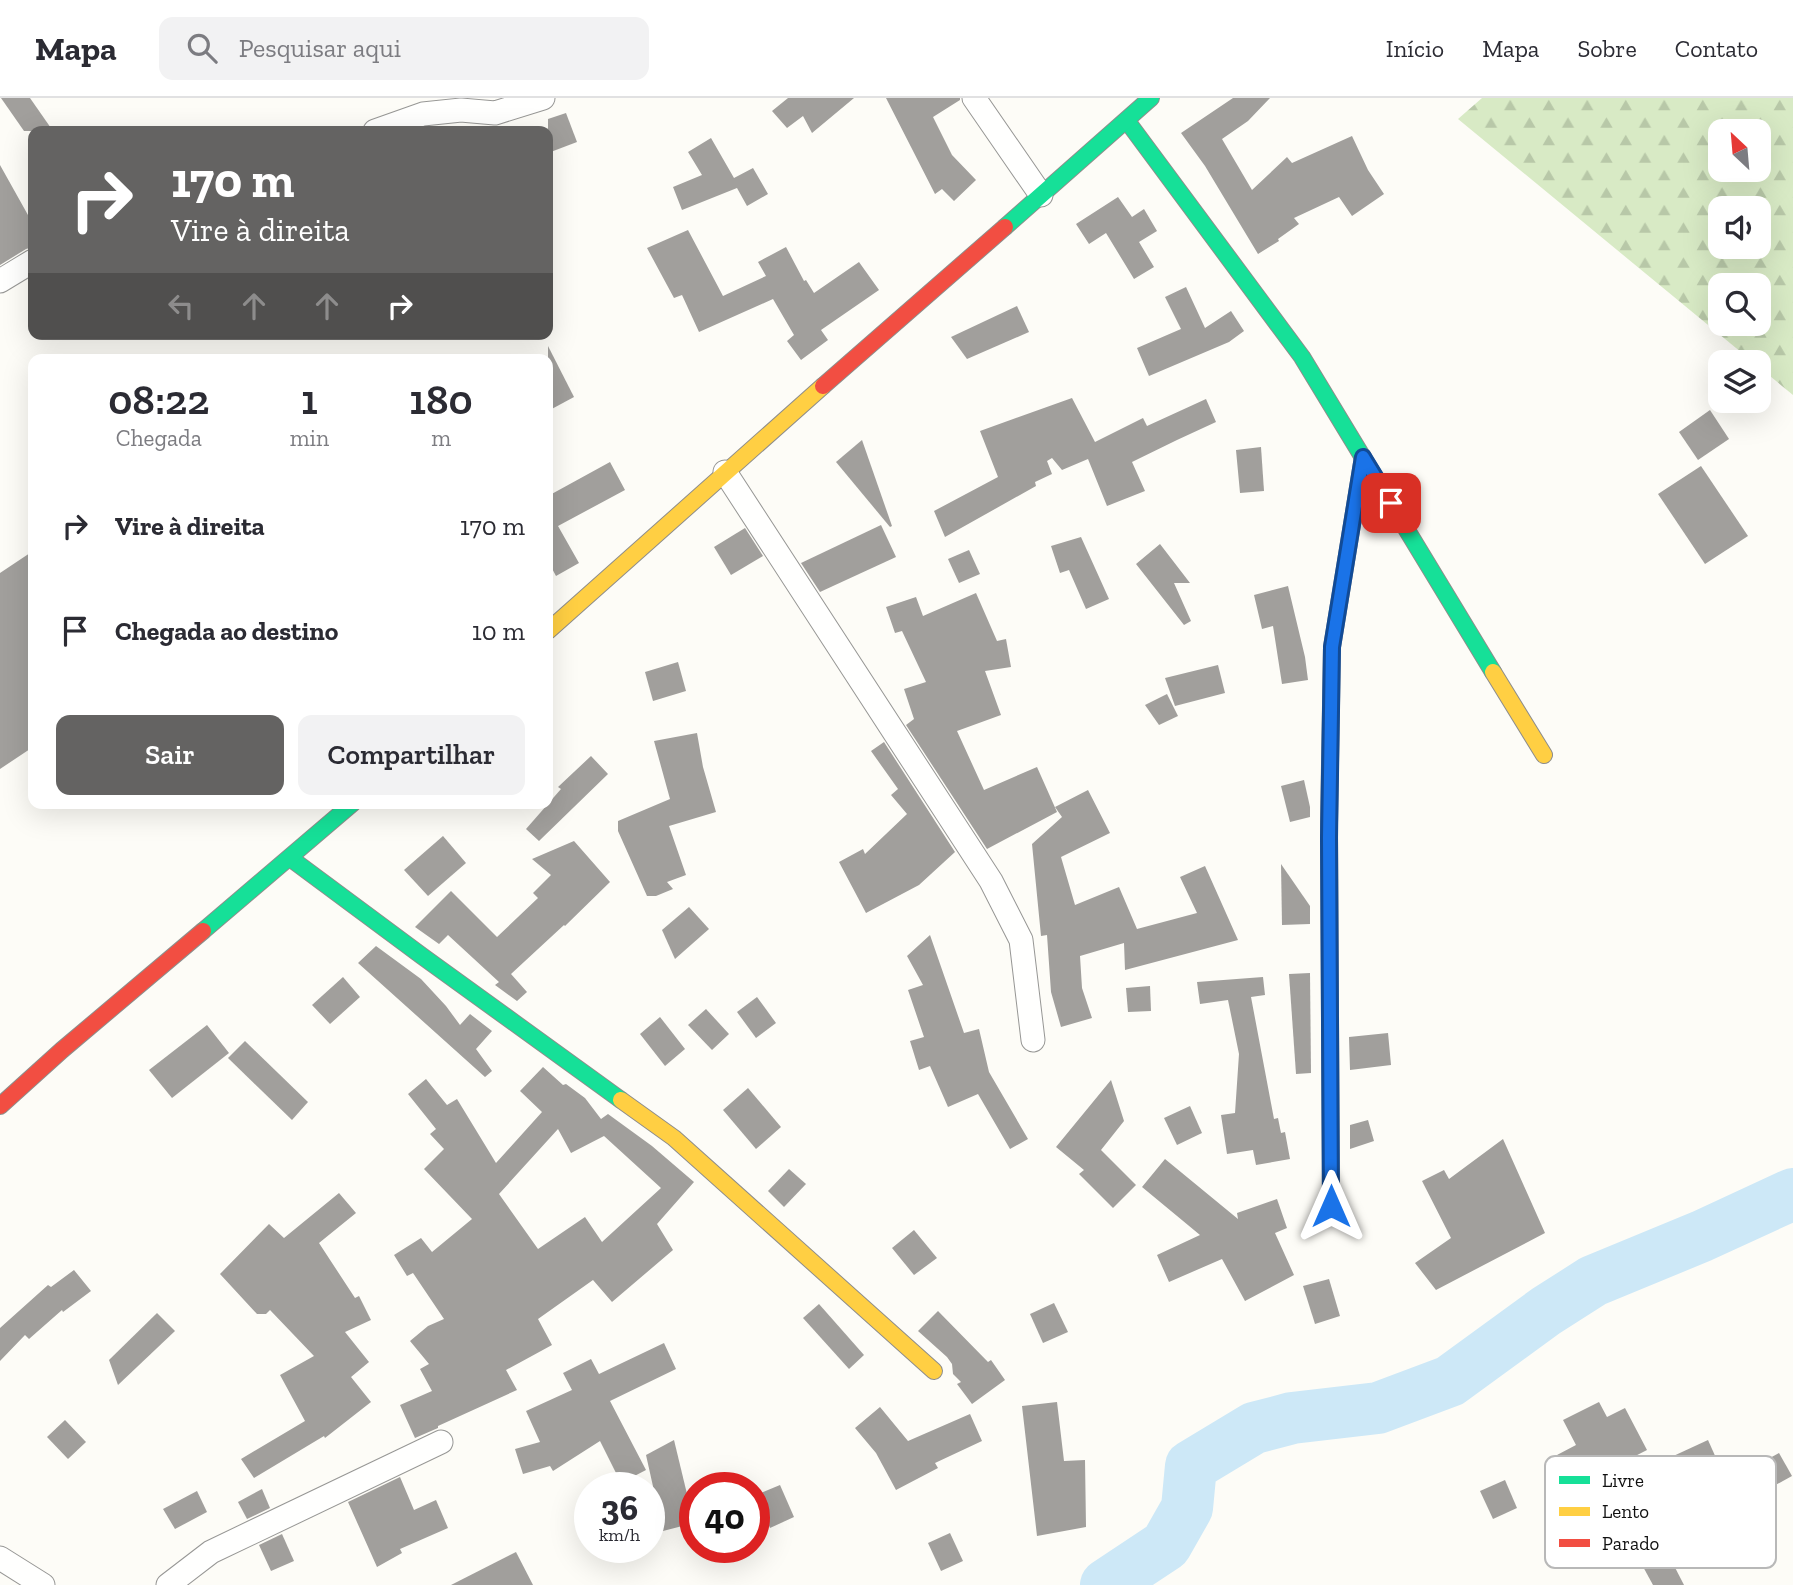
<!DOCTYPE html>
<html lang="pt">
<head>
<meta charset="utf-8">
<style>
  body { margin:0; font-family:"Zilla Slab",serif; background:#f2f2f3; color:#2b2b33; height:100vh; display:flex; flex-direction:column; font-size:26px; white-space:nowrap }
  * { box-sizing:border-box; margin:0 }
  p { font-size:23px; color:#7c7c81 }
  .icon { flex:none; width:38px; height:38px; fill:none; stroke:currentColor; stroke-width:2; stroke-linecap:round; stroke-linejoin:round }
  .map { position:relative; flex:1; overflow:hidden }
  .drawer { position:absolute; left:28px; top:256px; width:525px; height:455px; display:flex; flex-direction:column; background:#fff; border-radius:14px; box-shadow:0 7px 28px #0002 }
  .drawer>* { flex:none }
  .hud { position:absolute; left:28px; top:28px; width:525px; height:214px; border-radius:14px; box-shadow:0 7px 28px #0002; background:#646362; color:#fff; overflow:hidden }
  .needle { width:46px; rotate:334deg }
  .fabs { position:absolute; left:1708px; top:21px; display:grid; gap:14px }
  .fabs a { display:grid; place-items:center; width:63px; height:63px; border-radius:14px; background:#fff; box-shadow:0 7px 28px #0002; font-size:35px }
  .speed { position:absolute; left:574px; top:1374px; display:flex; gap:14px; font-size:35px; font-weight:700; text-align:center }
  .speed>* { display:grid; place-content:center; width:91px; height:91px; border-radius:50%; background:#fff; box-shadow:0 7px 28px #0002; line-height:1 }
  .speed small { font-size:18px; font-weight:400 }
  .speed .limit { border:10px solid #d22; background:#fff; color:#111 }
  .pin { position:absolute; display:grid; place-items:center; width:60px; height:60px; color:#fff; margin:-30px; border-radius:14px; box-shadow:0 4px 10px #0006 }
  .me { position:absolute; width:77px; margin:-38px; rotate:0deg; stroke-linejoin:round; filter:drop-shadow(0 0 5px #0008) }
  .turn { display:flex; align-items:center; gap:24px; height:147px; padding:0 28px; font-size:32px }
  .turn .icon { width:91px; height:91px; stroke-width:2.5 }
  .turn b { display:block; font-size:49px; line-height:60px }
  .lanes { display:flex; align-items:center; height:66px; padding:0 28px; background:#0003; justify-content:center; gap:35px; direction:ltr }
  .lanes .off { opacity:.35 }
  .eta { display:flex; justify-content:space-evenly; align-items:center; height:119px; text-align:center }
  .eta b { font-size:42px; font-weight:600; line-height:49px }
  .action { display:flex; gap:14px; margin-top:auto; padding:14px 28px }
  .action a { flex:1; height:80px; border-radius:14px; background:#646362; color:#fff; font-size:28px; font-weight:600; line-height:80px; text-align:center }
  .action a+a { background:#f2f2f3; color:#2b2b33 }
  ul { padding:0; list-style:none }
  li { display:flex; align-items:center; gap:21px; height:105px; padding:0 28px }
  li div { flex:1 }
  li b { display:block; font-size:26px }
  li em { font-style:normal }
  header { display:flex; align-items:center; gap:42px; box-sizing:border-box; height:98px; padding:0 35px; background:#fff; border-bottom:2px solid #e1e1e2 }
  header strong { font-size:33px }
  nav { display:flex; gap:38px; margin-inline-start:auto; font-size:24px }
  .search { width:490px; height:63px; background:#f2f2f3; display:flex; align-items:center; gap:18px; box-sizing:border-box; padding:0 24px; border-radius:14px; color:#7c7c81; font-size:26px }
  .map>svg:first-child { display:block }
</style>
</head>
<body>
<header>
<strong>Mapa</strong>
<div class="search"><svg class="icon" aria-label="search" viewBox="0 0 24 24"><circle cx="10" cy="10" r="6"/><path d="M15 15l6 6"/></svg>Pesquisar aqui</div>
<nav><a>Início</a><a>Mapa</a><a>Sobre</a><a>Contato</a></nav>
</header>
<div class="map">
<svg width="1793" height="1487" viewBox="0 0 1793 1487">
  <defs>
    <pattern id="forest-firs" width="22" height="20" patternUnits="userSpaceOnUse" patternTransform="scale(1.75)"><rect width="22" height="20" fill="#d8eac5"/><path d="M5 1l3.5 6h-7zM16 11l3.5 6h-7z" fill="#b8c8a8"/></pattern>
  </defs>
  <rect width="100%" height="100%" fill="#fdfcf7"/>
  <path fill="url(#forest-firs)" fill-rule="evenodd" d="M1482 0H1793V297L1759 269V264H1753L1458 21ZM1720 33H1759V72H1720ZM1720 110H1759V149H1720ZM1720 187H1759V226H1720Z"/>
  <g fill="none" stroke-linecap="round" stroke-linejoin="round">
    <path stroke="#cde8f7" stroke-width="52" d="M1106 1487 1166 1447 1187 1410 1191 1368 1254 1330 1292 1320 1378 1310 1450 1283 1546 1213 1593 1183 1702 1138 1793 1096"/>
  </g>
  <g fill="#a19f9c" fill-rule="evenodd">
    <path d="M1 0H30L53 33H24Z"/>
    <path d="M788 0H854L812 35 803 18 787 30 772 13Z"/>
    <path d="M886 0H960V2L933 19 952 57 976 82 954 103 942 91 935 96Z"/>
    <path d="M1233 0H1270L1248 23 1222 41 1252 92 1287 59 1292 65 1352 38 1368 72 1384 96 1352 118 1339 99 1294 120 1299 126 1278 141 1279 143 1258 156 1205 68 1181 35Z"/>
    <path d="M566 15 577 44 548 55V21Z"/>
    <path d="M711 40 734 80 753 70 768 96 747 108 737 90 682 112 673 89 702 77 688 54Z"/>
    <path d="M0 67 33 126V149L26 151 0 167Z"/>
    <path d="M1118 99 1132 119 1144 111 1157 133 1139 144 1154 169 1134 181 1106 135 1089 146 1076 126Z"/>
    <path d="M688 132 723 198 766 178 758 164 786 149 804 183 806 182 814 195 859 164 879 192 821 232 828 242 801 262 787 243 794 237 773 201 699 234 682 197 674 200 647 150Z"/>
    <path d="M1186 189 1205 230 1231 213 1244 233 1229 244 1149 278 1137 250 1181 231 1165 199Z"/>
    <path d="M1017 208 1029 234 967 261 951 239Z"/>
    <path d="M548 248 574 299 548 313Z"/>
    <path d="M1072 300 1095 344 1143 320 1147 328 1206 301 1216 324 1177 342 1132 364 1145 393 1107 408 1088 361 1062 372 1052 360 1047 363 1052 376 1035 384 1036 388 945 439 934 413 998 379 980 333Z"/>
    <path d="M1710 312 1729 341 1698 362 1679 334Z"/>
    <path d="M862 342 892 428 890 429 836 364Z"/>
    <path d="M1261 349 1264 393 1240 395 1236 352Z"/>
    <path d="M610 364 625 392 558 428 579 465 556 478 548 463V398Z"/>
    <path d="M1701 368 1748 438 1705 466 1658 396Z"/>
    <path d="M881 427 896 459 820 494 801 465Z"/>
    <path d="M745 430 763 458 731 477 714 449Z"/>
    <path d="M1081 439 1109 501 1086 511 1069 472 1060 475 1051 448Z"/>
    <path d="M1160 446 1190 485H1174L1191 523 1184 527 1136 466Z"/>
    <path d="M969 452 980 476 959 485 948 461Z"/>
    <path d="M33 453V649L0 671V475Z"/>
    <path d="M1288 488 1305 559 1308 582 1282 586 1273 528 1262 531 1254 497Z"/>
    <path d="M976 495 997 543 1006 541 1011 569 985 573 1001 617 957 633 984 692 1037 669 1057 714 987 751 906 627 914 621 904 591 926 584 902 533 895 535 886 509 916 499 923 518Z"/>
    <path d="M678 564 686 593 653 603 645 574Z"/>
    <path d="M1218 567 1225 595 1175 608 1165 580Z"/>
    <path d="M1167 596 1178 618 1159 627 1145 607Z"/>
    <path d="M697 635 703 669 716 714 669 728 686 777 667 784 673 791 656 798H647L618 733V723L670 701 654 643Z"/>
    <path d="M884 644 955 754 919 787 866 815 839 764 863 751 865 756 907 716 891 697 898 691 871 653Z"/>
    <path d="M591 658 608 676 539 743 526 731 561 691 558 689Z"/>
    <path d="M1304 682 1310 709V719L1290 724 1281 688Z"/>
    <path d="M1088 692 1110 735 1061 759 1075 807 1119 789 1137 831 1197 815 1180 779 1205 768 1238 842 1125 872 1124 845 1080 858 1082 890 1092 920 1061 929 1051 894 1047 837 1041 838 1032 746 1062 719 1055 709Z"/>
    <path d="M443 738 466 765 428 798 404 772Z"/>
    <path d="M574 743 610 784 565 828 564 827 511 876 527 894 517 903 495 887 499 884 448 837 439 846 415 829 451 793 497 839 538 800 533 795 551 777 532 761Z"/>
    <path d="M1281 766 1310 808V826L1282 827Z"/>
    <path d="M689 809 709 831 675 861 662 832Z"/>
    <path d="M930 837 964 935 979 931 989 974 1028 1041 1010 1051 978 996 948 1009 930 968 919 972 910 943 924 939 908 892 923 887 907 858Z"/>
    <path d="M376 848 421 881 446 908 460 927 470 916 492 933 476 951 492 973 485 979 358 865Z"/>
    <path d="M1310 875 1311 975 1296 976 1289 876Z"/>
    <path d="M343 879 360 899 330 926 312 907Z"/>
    <path d="M1263 879 1265 897 1251 899 1274 1021 1278 1020 1281 1035 1285 1034 1290 1061 1256 1067 1253 1052 1227 1056 1221 1017 1235 1015 1239 956 1228 902 1200 906 1197 884Z"/>
    <path d="M1150 888 1151 913 1128 914 1126 890Z"/>
    <path d="M757 899 776 925 756 940 737 914Z"/>
    <path d="M706 911 729 936 712 952 688 927Z"/>
    <path d="M660 919 685 951 665 968 640 936Z"/>
    <path d="M207 927 229 955 172 1000 149 972Z"/>
    <path d="M1388 935 1391 967 1350 972 1349 939Z"/>
    <path d="M245 943 308 1004 292 1022 228 960Z"/>
    <path d="M543 969 563 987 566 986 585 1000 601 1021 608 1016 652 1048 694 1084 657 1126 673 1152 612 1204 593 1182 538 1221 552 1247 506 1272 517 1292 438 1328V1330L415 1340 400 1307 432 1293 420 1271 429 1266 410 1243 428 1228 444 1221 413 1175 407 1178 394 1157 421 1140 432 1154 472 1121 424 1071 444 1051 430 1036 436 1031 408 996 426 981 447 1007 457 1001 496 1065 542 1014 520 993ZM558 1031 571 1055 604 1038 661 1090 602 1144 585 1119 538 1151 499 1096Z"/>
    <path d="M1111 982 1124 1023 1101 1052 1136 1087 1113 1110 1079 1076 1084 1072 1056 1049Z"/>
    <path d="M748 990 781 1029 756 1051 723 1012Z"/>
    <path d="M1190 1008 1202 1035 1177 1047 1164 1020Z"/>
    <path d="M1368 1022 1374 1043 1350 1051V1027Z"/>
    <path d="M1503 1041 1545 1135 1436 1192 1415 1165 1451 1140 1422 1083 1444 1072 1449 1081Z"/>
    <path d="M1165 1061 1238 1121 1237 1115 1277 1101 1287 1130 1275 1135 1294 1177 1245 1203 1222 1161 1169 1184 1157 1157 1200 1137 1142 1089Z"/>
    <path d="M789 1071 806 1086 784 1109 768 1093Z"/>
    <path d="M339 1095 356 1115 319 1145 355 1200 359 1198 371 1222 345 1234 369 1264 351 1279 371 1304 325 1340 324 1338 254 1380 241 1361 305 1323 280 1277 314 1258 270 1212 266 1216H257L220 1176 269 1126 284 1140Z"/>
    <path d="M914 1132 937 1160 914 1177 892 1150Z"/>
    <path d="M74 1172 91 1193 63 1214 62 1212 29 1241 25 1237 0 1263V1230L48 1187 51 1189Z"/>
    <path d="M1329 1181 1340 1218 1315 1226 1303 1188Z"/>
    <path d="M1054 1205 1068 1234 1043 1245 1030 1216Z"/>
    <path d="M819 1206 864 1257 849 1271 803 1220Z"/>
    <path d="M938 1213 988 1264 991 1262 1005 1282 972 1306 957 1286 961 1284 953 1276 952 1266 947 1259 918 1233Z"/>
    <path d="M157 1215 175 1233 118 1287 109 1262Z"/>
    <path d="M664 1245 676 1271 610 1303 646 1372 621 1385 600 1343 553 1373 550 1368 523 1376 515 1351 540 1344 526 1313 572 1292 563 1275 591 1261 599 1276Z"/>
    <path d="M1057 1304 1064 1363 1085 1362 1086 1429 1037 1438 1022 1308Z"/>
    <path d="M1599 1304 1607 1319 1625 1310 1647 1352 1608 1372 1633 1426 1611 1436 1583 1376 1570 1382 1557 1357 1576 1347 1563 1322Z"/>
    <path d="M880 1309 908 1343 970 1316 982 1343 935 1365 938 1370 896 1392 876 1355 855 1330Z"/>
    <path d="M65 1322 86 1344 68 1361 47 1339Z"/>
    <path d="M674 1342 694 1425 663 1433 646 1357Z"/>
    <path d="M1708 1342 1729 1389 1677 1414 1656 1366Z"/>
    <path d="M1779 1355 1792 1378 1761 1395 1748 1372Z"/>
    <path d="M400 1379 414 1412 436 1402 448 1430 400 1451 402 1455 377 1469 348 1404Z"/>
    <path d="M1505 1382 1517 1410 1493 1421 1480 1393Z"/>
    <path d="M780 1387 794 1419 770 1430 756 1397Z"/>
    <path d="M262 1391 270 1410 247 1421 238 1404Z"/>
    <path d="M197 1393 207 1414 175 1431 163 1411Z"/>
    <path d="M950 1435 963 1463 941 1473 928 1445Z"/>
    <path d="M282 1436 294 1463 271 1473 259 1447Z"/>
    <path d="M1666 1452 1684 1487H1653L1641 1465Z"/>
    <path d="M516 1454 533 1487H451Z"/>
  </g>
  <g fill="none" stroke-linecap="round" stroke-linejoin="round">
    <defs>
      <g id="street">
        <path d="M974 0 1041 97"/>
        <path d="M375 33 423 16 461 12 495 15 543 0"/>
        <path d="M0 183 33 163"/>
        <path d="M725 374 991 783 1021 842 1033 942"/>
        <path d="M0 1460 43 1487"/>
        <path d="M168 1487 211 1454 441 1344"/>
      </g>
      <g id="fast">
        <path d="M1127 23 1302 259 1493 574"/>
        <path d="M1005 129 1151 0"/>
        <path d="M1329 725 1331 1108"/>
        <path d="M290 760 422 858 621 1002"/>
        <path d="M203 833 353 705"/>
      </g>
      <g id="slow">
        <path d="M548 533 823 288"/>
        <path d="M1493 574 1544 657"/>
        <path d="M1329 725 1332 549 1363 359"/>
        <path d="M621 1002 674 1040 934 1273"/>
      </g>
      <g id="jam">
        <path d="M823 288 1005 129"/>
        <path d="M0 1008 62 952 203 833"/>
      </g>
    </defs>
    <use href="#street" stroke="#979795" stroke-width="25"/>
    <use href="#fast" stroke="#8e8d8b" stroke-width="18"/>
    <use href="#slow" stroke="#8e8d8b" stroke-width="18"/>
    <use href="#jam" stroke="#8e8d8b" stroke-width="18"/>
    <use href="#street" stroke="#fffffe" stroke-width="23"/>
    <use href="#fast" stroke="#16e098" stroke-width="16"/>
    <use href="#slow" stroke="#ffcf43" stroke-width="16"/>
    <use href="#jam" stroke="#f24e42" stroke-width="16"/>
  </g>
  <g fill="none" stroke-linecap="round" stroke-linejoin="round">
    <defs>
      <path id="route" d="M1331 1108 1329 740 1332 549 1363 359 1391 405"/>
    </defs>
    <use href="#route" stroke="#114b97" stroke-width="18"/>
    <use href="#route" stroke="#1a73e8" stroke-width="12"/>
  </g>
  <rect x="1545" y="1358" width="231" height="112" rx="10" fill="#fff" stroke="#b8b8b8" stroke-width="2"/>
  <rect x="1559" y="1378" width="31" height="8" fill="#16e098"/>
  <rect x="1559" y="1409" width="31" height="9" fill="#ffcf43"/>
  <rect x="1559" y="1441" width="31" height="8" fill="#f24e42"/>
  <g font-size="19" fill="#111">
    <text x="1602" y="1389">Livre</text>
    <text x="1602" y="1420">Lento</text>
    <text x="1602" y="1452">Parado</text>
  </g>
</svg>
<div class="fabs">
<a><svg class="needle" viewBox="-14 -14 28 28"><path d="M0-13l5 13h-10z" fill="#e53935"/><path d="M0 13l5-13h-10z" fill="#7c7c81"/></svg></a>
<a><svg class="icon" aria-label="sound" viewBox="0 0 24 24"><path d="M4 9h4l5-4v14l-5-4H4zM17 9q2 3 0 6"/></svg></a>
<a><svg class="icon" aria-label="search" viewBox="0 0 24 24"><circle cx="10" cy="10" r="6"/><path d="M15 15l6 6"/></svg></a>
<a><svg class="icon" aria-label="layers" viewBox="0 0 24 24"><path d="M12 4l9 5-9 5-9-5zM3 14l9 5 9-5"/></svg></a>
</div>
<div class="speed"><div>36<small>km/h</small></div><div class="limit">40</div></div>
<div class="pin" style="left:1391px;top:405px;background:#d93025"><svg class="icon" aria-label="arrive" viewBox="0 0 24 24"><path d="M6 21V4h12l-3 4 3 4H6"/></svg></div>
<svg class="me" style="left:1331px;top:1108px" viewBox="-20 -20 40 40"><path d="M0-17L14 15 0 8-14 15z" fill="#1a73e8" stroke="#fff" stroke-width="4"/></svg>
<div class="hud">
<div class="turn"><svg class="icon" aria-label="right" viewBox="0 0 24 24"><path d="M7 20v-9h11M14 6l5 5-5 5"/></svg><div><b>170 m</b>Vire à direita</div></div>
<div class="lanes"><svg class="icon off" aria-label="left" viewBox="0 0 24 24"><path d="M17 20v-9H6M10 6l-5 5 5 5"/></svg><svg class="icon off" aria-label="ahead" viewBox="0 0 24 24"><path d="M12 20V5M6 11l6-6 6 6"/></svg><svg class="icon off" aria-label="ahead" viewBox="0 0 24 24"><path d="M12 20V5M6 11l6-6 6 6"/></svg><svg class="icon" aria-label="right" viewBox="0 0 24 24"><path d="M7 20v-9h11M14 6l5 5-5 5"/></svg></div>
</div>
<section class="drawer">
<div class="eta">
<div><b>08:22</b><p>Chegada</p></div>
<div><b>1</b><p>min</p></div>
<div><b>180</b><p>m</p></div>
</div>
<ul>
<li><svg class="icon" aria-label="right" viewBox="0 0 24 24"><path d="M7 20v-9h11M14 6l5 5-5 5"/></svg><div><b>Vire à direita</b></div><em>170 m</em></li>
<li><svg class="icon" aria-label="arrive" viewBox="0 0 24 24"><path d="M6 21V4h12l-3 4 3 4H6"/></svg><div><b>Chegada ao destino</b></div><em>10 m</em></li>
</ul>
<div class="action"><a>Sair</a><a>Compartilhar</a></div>
</section>
</div>
</body>
</html>
